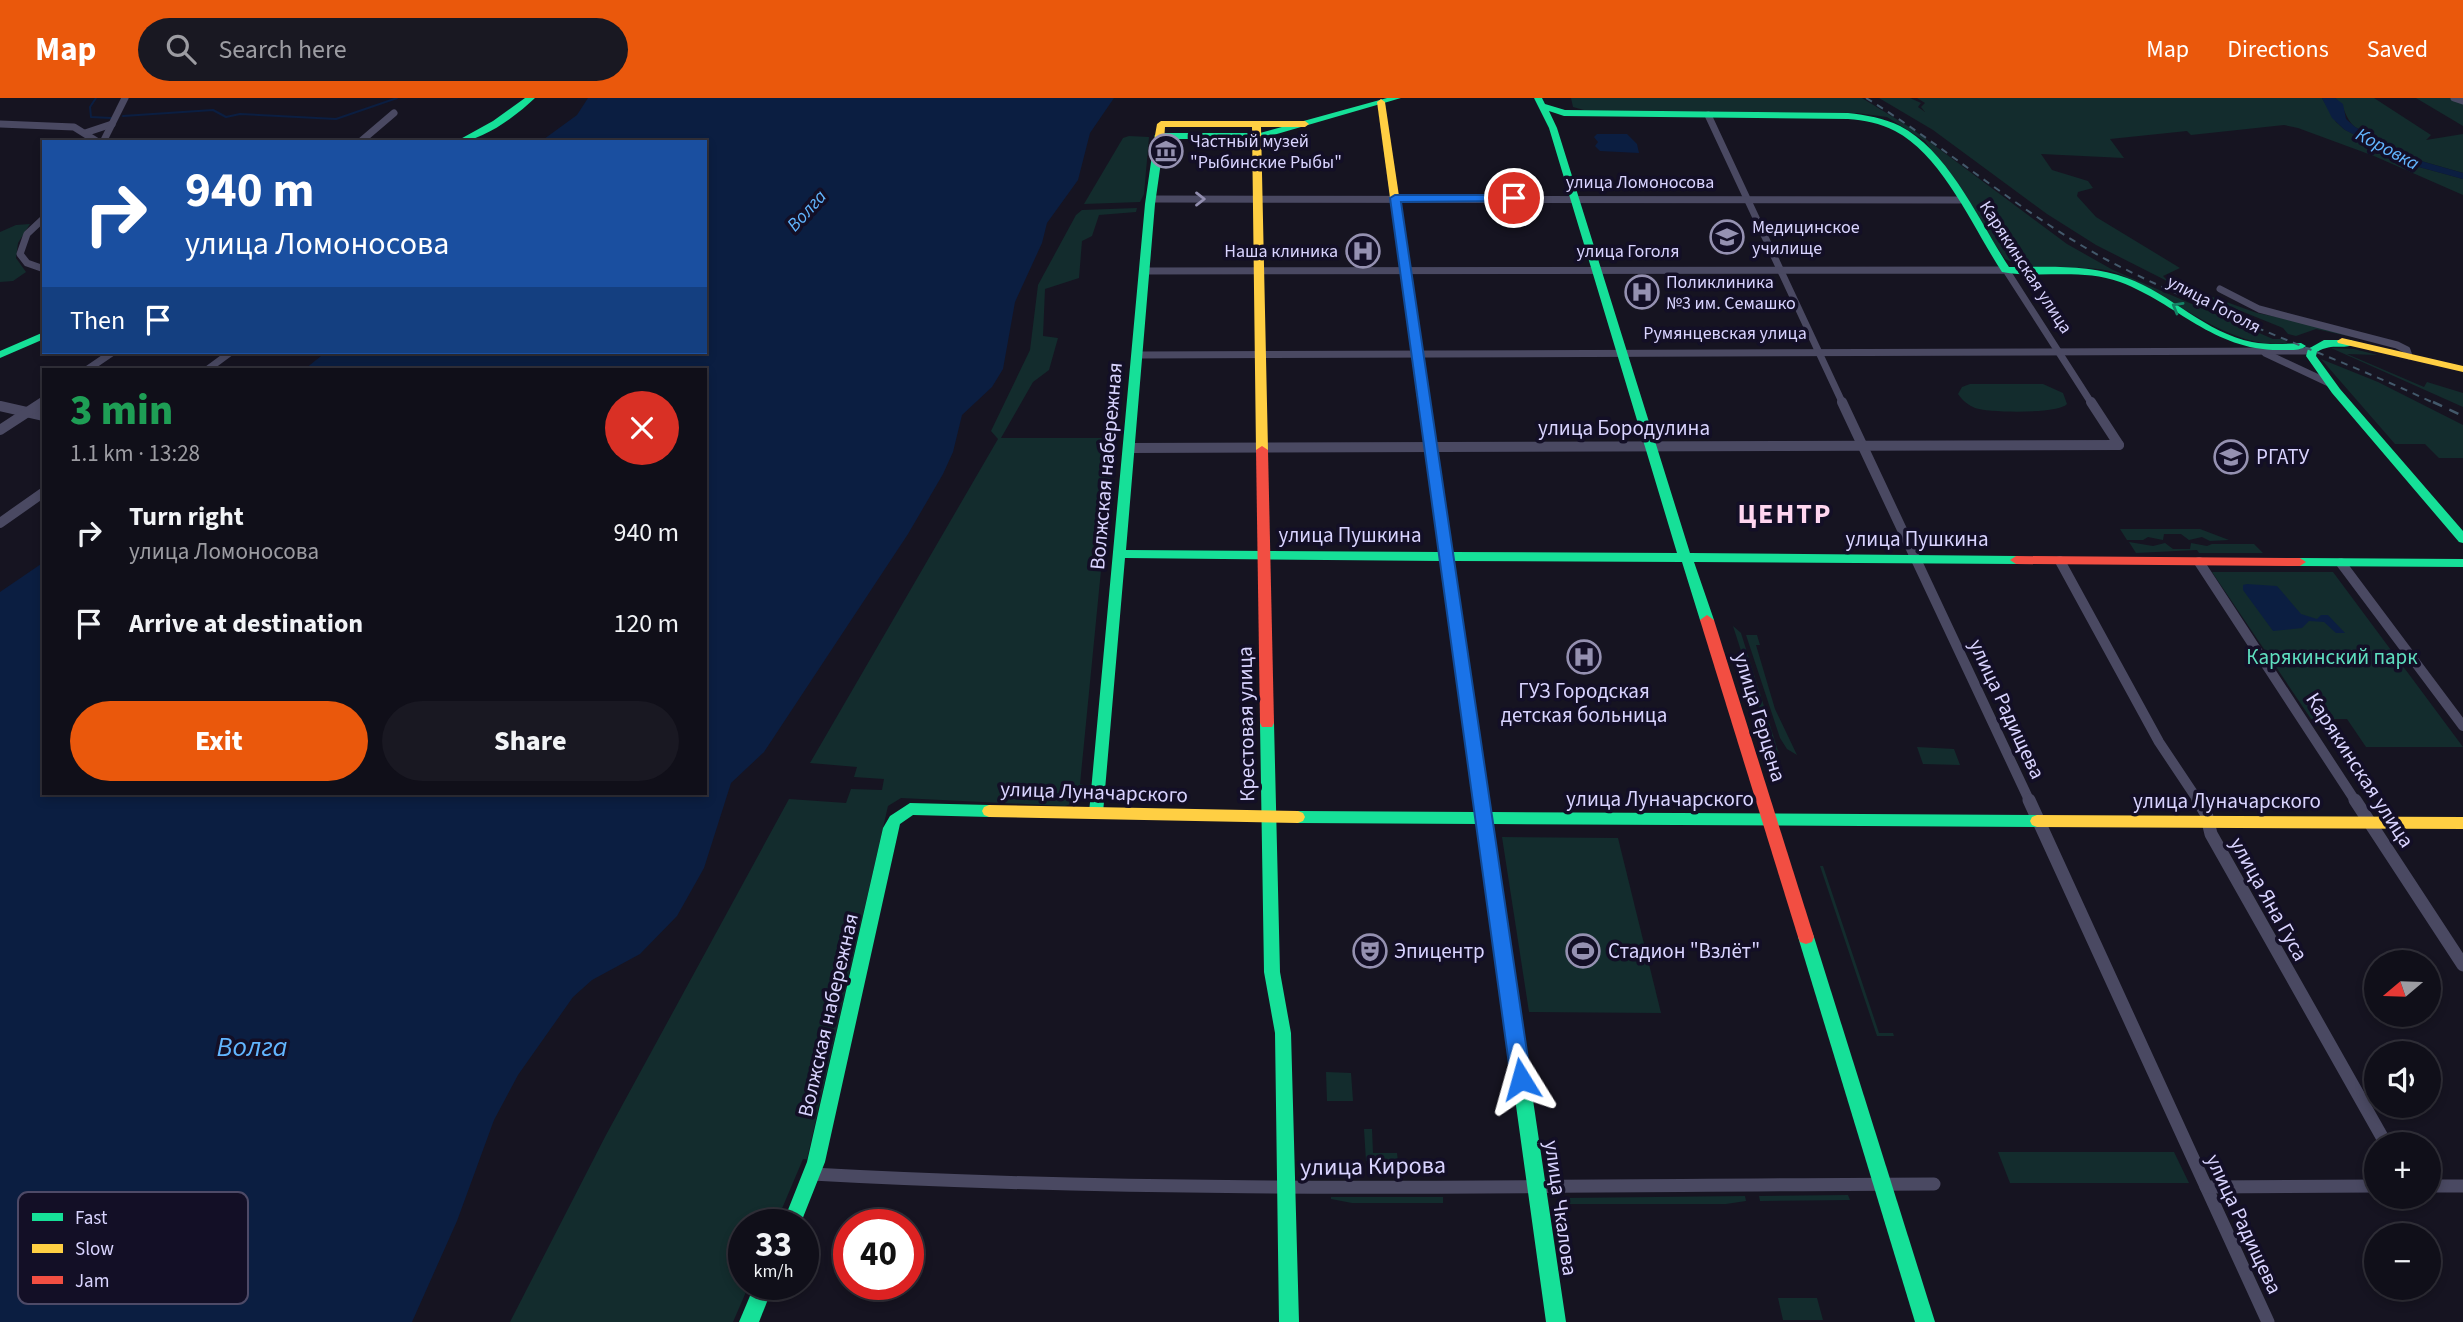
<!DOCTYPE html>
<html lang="en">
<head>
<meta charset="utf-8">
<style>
  body { margin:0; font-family:"Source Sans 3",sans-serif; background:#191822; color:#f1f3f6; height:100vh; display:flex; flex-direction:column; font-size:26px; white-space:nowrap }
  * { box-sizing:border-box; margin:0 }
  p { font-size:23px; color:#9c9ca2 }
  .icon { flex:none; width:38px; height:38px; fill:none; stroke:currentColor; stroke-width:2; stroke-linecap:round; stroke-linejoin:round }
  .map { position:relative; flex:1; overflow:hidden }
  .side { position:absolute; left:42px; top:270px; width:665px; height:427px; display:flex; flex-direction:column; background:#100f19; border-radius:0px; box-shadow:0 4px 10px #0003,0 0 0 2px #302f38 }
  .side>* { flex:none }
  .guide { position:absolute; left:42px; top:42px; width:665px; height:214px; border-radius:0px; box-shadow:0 4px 10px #0003,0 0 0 2px #302f38; background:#1a4fa0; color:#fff; overflow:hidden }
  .needle { width:46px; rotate:251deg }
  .tools { position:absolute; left:2364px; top:852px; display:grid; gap:14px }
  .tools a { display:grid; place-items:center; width:77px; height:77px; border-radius:50%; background:#100f19; box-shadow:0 4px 10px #0003,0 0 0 2px #302f38; font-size:35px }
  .speed { position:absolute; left:728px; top:1111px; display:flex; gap:14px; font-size:35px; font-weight:700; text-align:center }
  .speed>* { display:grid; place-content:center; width:91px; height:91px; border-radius:50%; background:#100f19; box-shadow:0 4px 10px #0003,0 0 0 2px #302f38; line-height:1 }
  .speed small { font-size:18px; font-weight:400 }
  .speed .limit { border:10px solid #d22; background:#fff; color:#111 }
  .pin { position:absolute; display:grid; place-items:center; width:60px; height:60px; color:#fff; margin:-30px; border:4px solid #fff; border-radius:50%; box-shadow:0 2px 7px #0007 }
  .me { position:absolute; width:77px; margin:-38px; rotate:352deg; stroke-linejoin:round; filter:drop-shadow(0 0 5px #0008) }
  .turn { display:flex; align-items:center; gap:24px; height:147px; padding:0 28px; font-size:32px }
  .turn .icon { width:91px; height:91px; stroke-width:2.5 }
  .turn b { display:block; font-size:49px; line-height:60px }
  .then { display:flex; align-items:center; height:66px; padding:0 28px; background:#0003; gap:14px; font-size:26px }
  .round { display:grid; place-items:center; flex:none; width:74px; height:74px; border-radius:37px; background:#191822 }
  .overview { display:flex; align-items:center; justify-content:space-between; height:119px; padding:0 28px }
  h1 { font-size:42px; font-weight:800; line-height:52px; color:#1e9e55 }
  .primary-button { display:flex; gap:14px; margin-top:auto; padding:14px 28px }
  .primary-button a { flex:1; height:80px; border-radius:42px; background:#ea580c; color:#fff; font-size:28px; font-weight:800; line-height:80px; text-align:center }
  .primary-button a+a { background:#191822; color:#f1f3f6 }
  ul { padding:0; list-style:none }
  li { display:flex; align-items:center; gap:21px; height:91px; padding:0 28px }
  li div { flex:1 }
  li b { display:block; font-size:26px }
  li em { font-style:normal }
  header { display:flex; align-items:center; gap:42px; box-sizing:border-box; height:98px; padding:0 35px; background:#ea580c; color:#fff }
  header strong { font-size:33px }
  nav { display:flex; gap:38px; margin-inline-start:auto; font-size:24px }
  .search { width:490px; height:63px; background:#191822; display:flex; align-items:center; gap:18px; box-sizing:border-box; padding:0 24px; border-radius:38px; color:#9c9ca2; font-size:26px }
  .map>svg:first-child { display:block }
</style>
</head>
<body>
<header>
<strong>Map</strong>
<div class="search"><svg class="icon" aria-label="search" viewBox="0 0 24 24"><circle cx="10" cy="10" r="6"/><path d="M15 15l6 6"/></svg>Search here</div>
<nav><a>Map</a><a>Directions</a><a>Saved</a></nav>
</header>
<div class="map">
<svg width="2463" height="1224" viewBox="0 0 2463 1224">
  <rect width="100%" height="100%" fill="#161421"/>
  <g fill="#132c2d">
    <path d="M1571 0H1862L1911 30 2067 146 2113 172 2273 241H2284L2287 245C2231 254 2168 194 2116 175 2080 163 2039 178 2005 161L1925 43 1887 19 1857 15 1584 12 1573 9Z"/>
    <path d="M1879 0H1910L1921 5 1918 9 1925 14 1921 9 1925 5 1917 0H2322L2336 24 2345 32 2419 69 2463 81V97L2374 58 2298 30 2284 27 2191 37 2187 33 2110 41 2124 60 2041 56 2052 72 2088 83 2093 90 2078 94 2077 98 2096 119 2180 170 2163 178 2168 183 2257 215 2311 226 2352 239 2316 231 2296 238 2288 236 2283 230 2167 183 2096 147 2047 116 1933 32Z"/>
    <path d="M2335 0H2374L2431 37 2426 42 2463 36V75L2421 63 2355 29C2344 20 2346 8 2335 0Z"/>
    <path d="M2416 0H2450L2463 5V28Z"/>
    <path d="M1129 38 1149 39 1144 96 1140 104 1084 106 1123 40Z"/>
    <path d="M1137 110 1136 114 1099 117 1092 138 1082 143 1079 180 1045 191 1043 238 1058 240 1049 272 1033 284 1001 340H1114L1080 686 1084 687C1082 698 1075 705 1065 708L901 700 888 708 807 1061H803L775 1127H744V1186L749 1187 733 1224H510L606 1037 789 701 846 705 851 691 882 692 884 681 854 679 857 669 810 665 998 341 991 333 1030 252 1038 187 1076 117 1082 112Z"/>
    <path d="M30 126 18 145 16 160 26 174 13 183 0 184V134L16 127Z"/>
    <path d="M2331 250 2354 251 2425 269 2378 257 2347 256 2424 289 2427 284 2463 295V309Z"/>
    <path d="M2321 261 2378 284 2463 327V360H2439L2425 346H2395Z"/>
    <path d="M1970 286H2043L2063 295 2067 306C2059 316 1989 315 1975 310 1968 307 1963 303 1958 296L1962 289Z"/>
    <path d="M2120 431H2200L2229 442 2210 443 2202 439 2189 442 2181 436H2164L2163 442 2148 439 2143 442H2127Z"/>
    <path d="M2129 444 2153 448 2165 445 2173 451H2190L2191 445 2207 448 2212 446H2254L2263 455H2199L2197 452 2136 455Z"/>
    <path d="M2212 474H2333L2463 649H2366L2347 621H2311Z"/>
    <path d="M1733 528 1741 535 1779 656 1773 652Z"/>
    <path d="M1746 537H1757L1760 547H1756L1775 611 1797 657 1787 651 1780 640Z"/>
    <path d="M1917 649 1954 651 1960 667 1923 666Z"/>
    <path d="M1502 739 1618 740 1661 915 1529 914Z"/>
    <path d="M1820 768H1823L1879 935H1893L1894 938H1877Z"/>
    <path d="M1326 974 1351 975 1353 1003H1327Z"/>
    <path d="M1364 1031H1372L1373 1055H1397L1398 1064 1366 1063Z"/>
    <path d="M1998 1054H2174L2189 1085H2010Z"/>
    <path d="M1848 1097 1850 1102 1760 1103 1759 1098Z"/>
    <path d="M1745 1098 1746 1103 1726 1106H1565L1564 1100Z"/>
    <path d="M1331 1099H1443V1105H1352L1331 1101Z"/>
    <path d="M1778 1200H1817L1823 1222H1783Z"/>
  </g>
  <g fill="#0b1e41">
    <path d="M588 0H1114L1090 35 1078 82 1047 125 1042 145 1015 204 1003 271 992 289 962 317 953 354 943 376 908 436 764 654 731 685 704 770 677 818 640 856 592 882 573 899 518 977 494 1022 457 1123 412 1224H0V494L44 464V695H705V271H305L326 254H705V44H540L577 17Z"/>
    <path d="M2322 0H2335L2343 6 2346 21 2355 29 2421 63 2463 75V81L2419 69 2345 32 2332 20Z"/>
    <path d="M1597 36H1627L1637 46 1639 55 1600 53 1595 48 1598 44 1594 39Z"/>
    <path d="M2247 486 2277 488 2301 516 2317 521 2321 517H2328L2345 535H2336L2324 524 2309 523 2302 530 2273 533 2243 492V487Z"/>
  </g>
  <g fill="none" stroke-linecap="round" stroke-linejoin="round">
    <g stroke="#0b1e41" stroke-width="2">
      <path d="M96 0 90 9 91 19 111 20"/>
      <path d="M123 18 213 12 226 19 240 16 336 21 397 0"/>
    </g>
    <g stroke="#4a4962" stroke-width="7">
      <path d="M2454 0 2463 3"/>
      <path d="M1708 17 1843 306"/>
      <path d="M0 26 74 29 98 44"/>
      <path d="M85 35 112 26"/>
      <path d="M103 44 125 0"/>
      <path d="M360 44 394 15"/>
      <path d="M1151 101 1960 102"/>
      <path d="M44 120 27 136 20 156 27 165 44 171"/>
      <path d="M1143 173 2006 172 2092 306"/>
      <path d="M2220 191 2259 211 2397 247 2407 252 2409 258"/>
      <path d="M2265 255 2329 285"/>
      <path d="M1138 257 2312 253"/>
      <path d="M88 271 113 254"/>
      <path d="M208 271 231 254"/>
      <path d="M40 306 44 303"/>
    </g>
    <g stroke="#4a4962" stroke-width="10">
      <path d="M1842 304 2030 704"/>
      <path d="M2091 304 2119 347"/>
      <path d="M0 308 44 318"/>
      <path d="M0 332 43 304"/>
      <path d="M1129 350 2119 347"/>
      <path d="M0 425 44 394"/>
      <path d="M2060 463 2159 644 2199 704"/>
      <path d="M2199 464 2356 704"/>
      <path d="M2341 465 2463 628"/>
    </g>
    <g stroke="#4a4962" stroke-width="13">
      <path d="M2029 702 2268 1224"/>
      <path d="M2198 702 2206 715 2211 736 2386 1046"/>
      <path d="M2355 702 2463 867"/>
      <path d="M812 1076C1186 1097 1560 1087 1934 1086"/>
      <path d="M2429 1088H2463"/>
      <path d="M2206 1089 2376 1088"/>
    </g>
    <g fill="#16e098" fill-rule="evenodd">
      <path d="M525 0H535C516 18 482 44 455 44L493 23Z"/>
      <path d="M1387 0H1401L1260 41H1161L1164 43 1155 106 1126 452 1439 454 1418 306 1424 302 1430 306 1452 454 1677 455 1549 30 1534 0H1542L1545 6 1565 12 1848 15C1866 17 1884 20 1900 28 1949 53 1980 125 2009 169 2048 169 2090 166 2127 180 2171 196 2206 235 2252 244 2268 247 2285 246 2301 245L2306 248C2300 253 2290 252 2281 252 2214 253 2178 206 2120 184 2080 170 2041 181 2002 174 1973 130 1943 58 1895 33 1880 25 1864 22 1848 21L1564 18 1549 13 1557 30 1690 455 2016 458 2022 462 2016 466 1694 464 1714 522 1707 527 1700 522 1682 464 1453 463 1490 714 2037 717 2042 719 2044 723 2042 727 2037 729 1492 726 1566 1224H1546L1477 726 1298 725 1293 723 1291 719 1293 715 1298 713 1475 714 1440 463 1125 460 1103 715 1101 719 1096 721 1091 719 1089 715 1145 106 1154 43 1158 41 1154 38 1158 35H1260Z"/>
      <path d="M44 234V241L0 260V253Z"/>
      <path d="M2324 242H2351L2356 245C2344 253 2333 244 2317 254L2316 258 2340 291 2463 433V445L2459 444 2332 295 2306 258 2308 251Z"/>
      <path d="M2300 460 2463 461V469L2300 468 2294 464Z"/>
      <path d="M1267 620 1272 621 1274 625 1280 874 1291 935 1299 1224H1279L1275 935 1264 874 1260 625 1262 621Z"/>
      <path d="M910 705 989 707 994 709 996 713 994 717 989 719 913 717 900 726 825 1064 800 1127H782L807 1064 883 730 890 718Z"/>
      <path d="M1806 832 1812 834 1814 839 1935 1224H1915L1798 839 1800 834Z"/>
      <path d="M755 1186H774L759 1224H739Z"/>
    </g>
    <g fill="#ffcf43" fill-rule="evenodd">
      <path d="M1381 1 1385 4 1430 306 1424 310 1418 306 1377 4Z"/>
      <path d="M1161 23H1305L1309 26 1305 29H1261L1268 352 1266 355H1258L1256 352 1252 29H1165L1164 43 1159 46 1154 43 1157 26Z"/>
      <path d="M2342 240 2463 268V274L2338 245 2337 243Z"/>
      <path d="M989 707 1298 713 1303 715 1305 719 1303 723 1298 725 989 719 984 717 982 713 984 709Z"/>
      <path d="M2037 717 2463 719V731L2037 729 2032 727 2030 723 2032 719Z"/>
    </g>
    <g fill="#f24e42" fill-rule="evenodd">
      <path d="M1262 348 1268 352 1274 625 1272 629H1262L1260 625 1256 352Z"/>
      <path d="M2016 458 2300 460 2306 464 2300 468 2016 466 2010 462Z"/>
      <path d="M1707 517 1714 522 1814 839 1812 844 1806 846 1800 844 1798 839 1700 522Z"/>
    </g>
    <path stroke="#43596b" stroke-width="2" stroke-dasharray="7 6" stroke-linecap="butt" d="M1866 0C1949 51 2023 117 2109 163 2215 218 2329 255 2436 306"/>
    <path stroke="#43596b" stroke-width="2.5" stroke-dasharray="10 8" stroke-linecap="butt" d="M2433 304 2463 318"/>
  </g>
  <defs><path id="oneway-chevron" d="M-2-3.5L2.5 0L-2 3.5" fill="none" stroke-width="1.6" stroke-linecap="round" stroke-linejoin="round" transform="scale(1.75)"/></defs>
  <use stroke="#928eb0" href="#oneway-chevron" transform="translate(1200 101)"/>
  <use stroke="#158265" href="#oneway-chevron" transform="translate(2177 209) rotate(-150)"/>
  <path fill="#1a73e8" stroke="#114b97" stroke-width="2" d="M1395 97H1514L1520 100 1514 103 1401 104 1531 981 1528 988 1521 990 1514 988 1511 981 1390 100Z"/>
  <defs>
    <symbol id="museum-ring" viewBox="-11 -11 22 22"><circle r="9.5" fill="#130f26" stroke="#9591b1" stroke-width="1.5"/><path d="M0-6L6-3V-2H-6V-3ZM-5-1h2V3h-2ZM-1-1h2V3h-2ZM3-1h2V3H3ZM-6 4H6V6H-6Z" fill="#9591b1"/></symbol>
    <symbol id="university-ring" viewBox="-11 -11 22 22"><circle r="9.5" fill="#130f26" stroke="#9591b1" stroke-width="1.5"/><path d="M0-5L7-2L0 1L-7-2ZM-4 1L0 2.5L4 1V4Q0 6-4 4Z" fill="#9591b1"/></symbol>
    <symbol id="hospital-ring" viewBox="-11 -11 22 22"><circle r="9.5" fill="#130f26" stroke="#9591b1" stroke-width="1.5"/><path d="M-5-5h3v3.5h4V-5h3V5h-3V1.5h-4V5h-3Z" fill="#9591b1"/></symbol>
    <symbol id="theatre-ring" viewBox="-11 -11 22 22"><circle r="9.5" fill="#130f26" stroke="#9591b1" stroke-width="1.5"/><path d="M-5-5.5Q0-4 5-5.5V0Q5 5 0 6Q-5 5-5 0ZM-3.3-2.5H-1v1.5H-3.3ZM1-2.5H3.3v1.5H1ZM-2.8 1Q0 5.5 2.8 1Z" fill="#9591b1"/></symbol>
    <symbol id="stadium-ring" viewBox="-11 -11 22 22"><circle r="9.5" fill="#130f26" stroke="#9591b1" stroke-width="1.5"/><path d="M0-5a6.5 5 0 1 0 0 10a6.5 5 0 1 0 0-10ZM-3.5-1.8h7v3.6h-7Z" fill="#9591b1"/></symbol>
  </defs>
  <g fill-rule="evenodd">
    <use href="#museum-ring" x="1147" y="34" width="38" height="38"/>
    <use href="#university-ring" x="1708" y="120" width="38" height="38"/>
    <use href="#hospital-ring" x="1344" y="134" width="38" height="38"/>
    <use href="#hospital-ring" x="1623" y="175" width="38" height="38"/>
    <use href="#university-ring" x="2212" y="340" width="38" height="38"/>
    <use href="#hospital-ring" x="1565" y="540" width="38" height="38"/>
    <use href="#theatre-ring" x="1351" y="834" width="38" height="38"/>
    <use href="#stadium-ring" x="1564" y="834" width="38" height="38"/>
  </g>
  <g text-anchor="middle" stroke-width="7" stroke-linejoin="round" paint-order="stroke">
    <g font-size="18" fill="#d9d4ff" stroke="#130f26" text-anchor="start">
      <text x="1190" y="49">Частный музей<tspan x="1190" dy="21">"Рыбинские Рыбы"</tspan></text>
      <text x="1752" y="135">Медицинское<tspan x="1752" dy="21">училище</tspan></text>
      <text x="1338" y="159" text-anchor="end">Наша клиника</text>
      <text x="1666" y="190">Поликлиника<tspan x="1666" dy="21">№3 им. Семашко</tspan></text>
    </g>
    <g font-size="18" fill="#d9d4ff" stroke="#130f26">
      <text x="1640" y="90">улица Ломоносова</text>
      <text x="1628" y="159">улица Гоголя</text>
      <text transform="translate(2026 169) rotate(57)" y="6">Карякинская улица</text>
      <text transform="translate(2214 206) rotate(28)" y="6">улица Гоголя</text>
      <text x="1725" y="241">Румянцевская улица</text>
    </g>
    <g font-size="19" font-style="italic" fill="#62b6ff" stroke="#130f26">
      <text transform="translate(2388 50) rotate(28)" y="7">Коровка</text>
      <text transform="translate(806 112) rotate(-48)" y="7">Волга</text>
    </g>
    <g font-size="21" fill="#d9d4ff" stroke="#130f26">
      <text x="1624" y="337">улица Бородулина</text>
      <text transform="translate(1106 368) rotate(-85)" y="7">Волжская набережная</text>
      <text x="1350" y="444">улица Пушкина</text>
      <text x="1917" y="448">улица Пушкина</text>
      <text transform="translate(2007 611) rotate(65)" y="7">улица Радищева</text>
      <text transform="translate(1760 619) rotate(73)" y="7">улица Герцена</text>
      <text transform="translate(1246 626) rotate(-91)" y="7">Крестовая улица</text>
      <text transform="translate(2360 672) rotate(57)" y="7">Карякинская улица</text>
      <text transform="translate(1094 694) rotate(2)" y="7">улица Луначарского</text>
      <text x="1660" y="708">улица Луначарского</text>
      <text x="2227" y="710">улица Луначарского</text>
      <text transform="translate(2269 801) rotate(61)" y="7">улица Яна Гуса</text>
      <text transform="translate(828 917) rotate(-77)" y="7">Волжская набережная</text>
      <text transform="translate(1561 1110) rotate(82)" y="7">улица Чкалова</text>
      <text transform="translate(2244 1126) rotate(65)" y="7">улица Радищева</text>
    </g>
    <g font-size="21" fill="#d9d4ff" stroke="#130f26" text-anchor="start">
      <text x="2256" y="366">РГАТУ</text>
      <text x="1584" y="600" text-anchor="middle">ГУЗ Городская<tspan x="1584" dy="24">детская больница</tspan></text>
      <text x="1394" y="860">Эпицентр</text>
      <text x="1608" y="860">Стадион "Взлёт"</text>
    </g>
    <g font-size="21" fill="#5fe0c0" stroke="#130f26">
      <text x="2332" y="566">Карякинский парк</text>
    </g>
    <g font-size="24" fill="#d9d4ff" stroke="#130f26">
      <text transform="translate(1373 1068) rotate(-1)" y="8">улица Кирова</text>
    </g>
    <g font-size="28" font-weight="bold" letter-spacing="2" fill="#ffd6f0" stroke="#130f26">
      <text x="1785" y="425">ЦЕНТР</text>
    </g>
    <g font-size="28" font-style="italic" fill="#62b6ff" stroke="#130f26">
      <text x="252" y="958">Волга</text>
    </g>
  </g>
  <rect x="18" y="1094" width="230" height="112" rx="10" fill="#130f26" stroke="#4e4a67" stroke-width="2"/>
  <rect x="32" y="1115" width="31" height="8" fill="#16e098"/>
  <rect x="32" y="1146" width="31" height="9" fill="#ffcf43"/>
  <rect x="32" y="1178" width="31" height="8" fill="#f24e42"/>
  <g font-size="19" fill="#d9d4ff">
    <text x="75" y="1126">Fast</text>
    <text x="75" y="1157">Slow</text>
    <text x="75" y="1189">Jam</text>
  </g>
</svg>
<div class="tools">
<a><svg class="needle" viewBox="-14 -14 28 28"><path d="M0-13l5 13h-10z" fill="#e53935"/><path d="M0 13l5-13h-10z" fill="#9c9ca2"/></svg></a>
<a><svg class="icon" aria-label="sound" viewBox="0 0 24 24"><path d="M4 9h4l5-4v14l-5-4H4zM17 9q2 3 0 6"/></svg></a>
<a>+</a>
<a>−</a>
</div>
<div class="speed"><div>33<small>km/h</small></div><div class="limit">40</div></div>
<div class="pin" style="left:1514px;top:100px;background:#d93025"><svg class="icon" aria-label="arrive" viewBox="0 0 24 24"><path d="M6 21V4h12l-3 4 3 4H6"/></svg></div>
<svg class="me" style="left:1521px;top:981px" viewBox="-20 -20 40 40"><path d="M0-17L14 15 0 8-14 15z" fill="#1a73e8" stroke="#fff" stroke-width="4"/></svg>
<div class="guide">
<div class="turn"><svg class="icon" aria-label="right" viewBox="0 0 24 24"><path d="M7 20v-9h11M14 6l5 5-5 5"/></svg><div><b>940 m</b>улица Ломоносова</div></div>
<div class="then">Then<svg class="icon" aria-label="arrive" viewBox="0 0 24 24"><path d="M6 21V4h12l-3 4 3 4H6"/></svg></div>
</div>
<section class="side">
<div class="overview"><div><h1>3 min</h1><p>1.1 km · 13:28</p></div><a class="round" style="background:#d93025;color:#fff"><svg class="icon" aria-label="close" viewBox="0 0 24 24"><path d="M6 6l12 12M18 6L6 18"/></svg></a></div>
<ul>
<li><svg class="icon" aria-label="right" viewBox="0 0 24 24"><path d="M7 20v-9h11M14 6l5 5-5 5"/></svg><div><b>Turn right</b><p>улица Ломоносова</p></div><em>940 m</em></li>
<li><svg class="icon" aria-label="arrive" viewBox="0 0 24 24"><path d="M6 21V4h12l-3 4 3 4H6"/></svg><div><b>Arrive at destination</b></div><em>120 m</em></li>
</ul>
<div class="primary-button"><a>Exit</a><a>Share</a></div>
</section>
</div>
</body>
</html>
